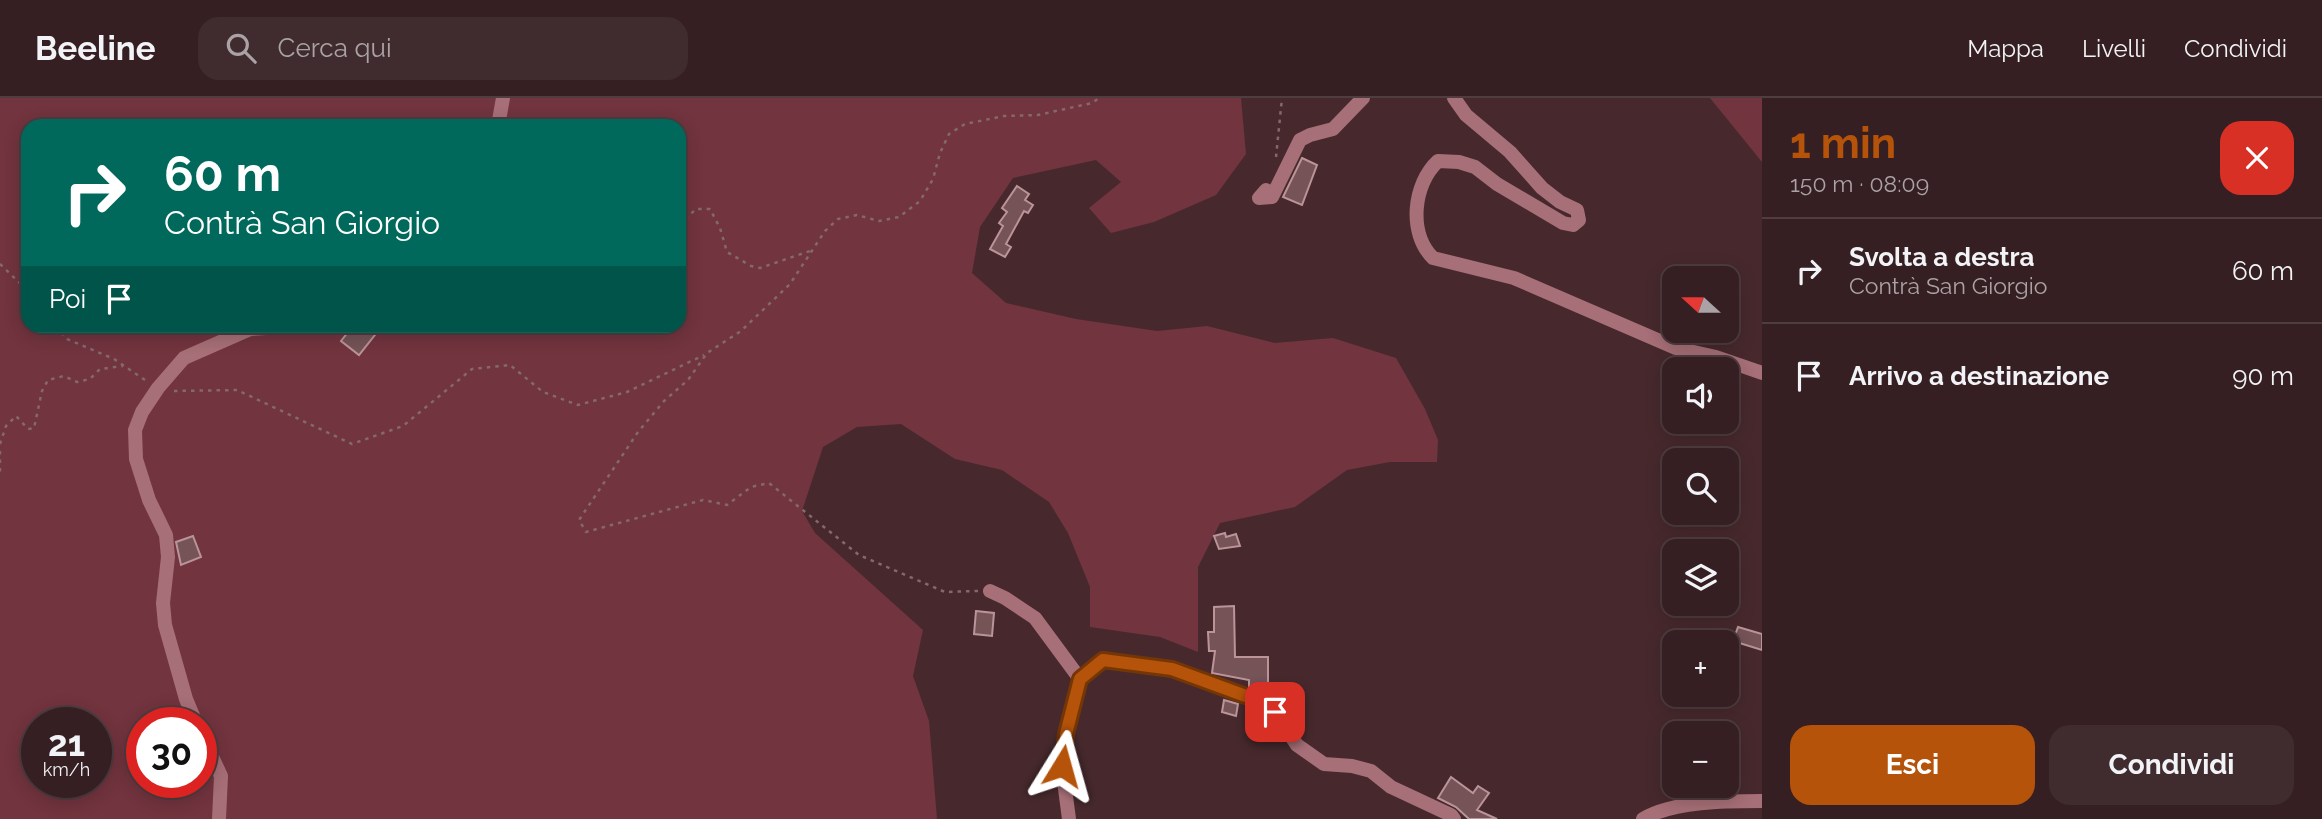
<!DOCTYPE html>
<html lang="it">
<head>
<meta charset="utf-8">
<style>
  body { margin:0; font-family:Raleway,sans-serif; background:#402c2f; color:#f1f3f6; height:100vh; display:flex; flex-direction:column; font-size:26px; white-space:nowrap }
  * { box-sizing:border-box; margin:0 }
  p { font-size:23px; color:#aaa2a5 }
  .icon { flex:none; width:38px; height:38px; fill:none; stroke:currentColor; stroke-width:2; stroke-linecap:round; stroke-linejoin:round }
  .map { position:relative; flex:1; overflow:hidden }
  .details { display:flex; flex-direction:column; background:#351f22; width:560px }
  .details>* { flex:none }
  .banner { position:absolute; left:21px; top:21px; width:665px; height:214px; border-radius:21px; box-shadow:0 4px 18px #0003,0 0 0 2px #4f3d40; background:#00695c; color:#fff; overflow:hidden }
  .needle { width:46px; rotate:291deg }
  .fabs { position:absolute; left:1662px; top:168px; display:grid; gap:14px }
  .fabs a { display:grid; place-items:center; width:77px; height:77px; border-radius:14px; background:#351f22; box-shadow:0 4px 18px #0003,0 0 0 2px #4f3d40; font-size:35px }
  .speed { position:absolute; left:21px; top:609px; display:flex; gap:14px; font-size:35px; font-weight:700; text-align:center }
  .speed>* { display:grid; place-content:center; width:91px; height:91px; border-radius:50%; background:#351f22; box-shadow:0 4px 18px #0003,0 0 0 2px #4f3d40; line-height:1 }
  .speed small { font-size:18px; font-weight:400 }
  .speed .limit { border:10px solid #d22; background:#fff; color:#111 }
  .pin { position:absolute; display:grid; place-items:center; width:60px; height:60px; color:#fff; margin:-30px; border-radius:14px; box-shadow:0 4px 10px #0006 }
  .me { position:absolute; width:77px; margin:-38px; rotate:8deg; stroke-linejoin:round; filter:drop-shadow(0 0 5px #0008) }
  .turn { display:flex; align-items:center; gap:24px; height:147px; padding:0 28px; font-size:32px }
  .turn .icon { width:91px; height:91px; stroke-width:2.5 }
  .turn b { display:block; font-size:49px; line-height:60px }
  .then { display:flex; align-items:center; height:66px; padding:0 28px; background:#0003; gap:14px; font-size:26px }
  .round { display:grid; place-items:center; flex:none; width:74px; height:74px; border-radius:21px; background:#402c2f }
  .summary { display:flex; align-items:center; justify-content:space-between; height:119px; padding:0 28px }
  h1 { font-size:42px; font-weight:700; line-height:52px; color:#b45309 }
  .button { display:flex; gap:14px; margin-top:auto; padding:14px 28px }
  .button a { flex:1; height:80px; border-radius:21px; background:#b45309; color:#fff; font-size:28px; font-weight:700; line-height:80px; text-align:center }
  .button a+a { background:#402c2f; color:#f1f3f6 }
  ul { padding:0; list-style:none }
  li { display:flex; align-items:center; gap:21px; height:105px; padding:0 28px; border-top:2px solid #4f3d40 }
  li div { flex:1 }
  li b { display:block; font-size:26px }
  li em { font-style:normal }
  header { display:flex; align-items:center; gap:42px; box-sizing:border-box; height:98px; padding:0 35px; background:#351f22; border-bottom:2px solid #4f3d40 }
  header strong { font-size:33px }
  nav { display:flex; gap:38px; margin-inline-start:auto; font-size:24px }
  .search { width:490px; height:63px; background:#402c2f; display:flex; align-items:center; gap:18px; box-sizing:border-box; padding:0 24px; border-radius:21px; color:#aaa2a5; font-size:26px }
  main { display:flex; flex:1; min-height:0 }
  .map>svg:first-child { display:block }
</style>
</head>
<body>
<header>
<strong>Beeline</strong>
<div class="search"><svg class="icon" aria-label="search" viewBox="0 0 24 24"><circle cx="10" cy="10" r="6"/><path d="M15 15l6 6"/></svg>Cerca qui</div>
<nav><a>Mappa</a><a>Livelli</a><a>Condividi</a></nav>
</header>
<main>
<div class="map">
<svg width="1762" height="721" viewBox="0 0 1762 721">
  <rect width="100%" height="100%" fill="#47292d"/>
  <g fill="#72343f" fill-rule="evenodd">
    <path d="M0 0H1241L1246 56 1216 97 1154 124 1111 135 1089 110 1121 84 1096 62 1013 80 980 129 972 175 1006 205 1076 221 1157 233 1207 228 1275 245 1333 240 1396 260 1425 311 1438 342 1437 364H1390L1347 372 1295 409 1220 425 1198 469V554L1160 539 1090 529V489L1068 435 1049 404 1002 372 955 361 901 326 857 329 823 349 802 413 815 435 923 532 913 578 929 623 937 721H0ZM28 28H679V228H28ZM37 625H96V684H37ZM142 625H201V684H142Z"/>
    <path d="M1710 0H1762V64Z"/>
  </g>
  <g fill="#755357" stroke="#ba9499" stroke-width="2">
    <path d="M1302 60 1317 67 1302 107 1283 99Z"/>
    <path d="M1017 88 1029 96 1025 102 1033 107 1028 115 1024 113 1006 146 1011 149 1005 159 990 151 1003 128 999 125 1007 114 1002 110Z"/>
    <path d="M353 228 363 232 366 228H382L359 257 341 243Z"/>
    <path d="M1225 435 1226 439 1236 436 1240 448 1219 451 1214 438Z"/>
    <path d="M193 438 201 459 181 467 176 444Z"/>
    <path d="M1234 508 1235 559H1268V598L1249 589V582L1212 575 1215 553H1209L1208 534H1214V509Z"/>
    <path d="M976 513 994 515 992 538 974 536Z"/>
    <path d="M1738 529 1762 536V552L1733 543Z"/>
    <path d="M1224 602 1238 606 1236 618 1222 614Z"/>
    <path d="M1451 679 1473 695 1478 688 1489 695 1477 712 1497 721H1469L1456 709 1438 700Z"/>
  </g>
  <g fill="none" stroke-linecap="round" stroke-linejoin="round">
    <g stroke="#83696c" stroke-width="2.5" stroke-dasharray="3.5 5" stroke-linecap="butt">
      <path d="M1276 59 1282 0"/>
      <path d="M679 127 696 111H710L720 130 727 154 751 168 760 170 813 152"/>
      <path d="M0 166 28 193"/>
      <path d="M56 228 67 241 114 261 148 284"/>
      <path d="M174 293 237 292 352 346 403 328 472 271 510 267 543 294 578 307 627 294 704 257"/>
      <path d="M0 346 6 328 16 318 28 331 34 330 42 293 48 282 64 278 77 284 90 281 100 271 123 268"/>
      <path d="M0 353V376"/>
      <path d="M978 493 945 494 859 457 769 385 751 389 727 407 703 402 586 434 579 422 638 334 664 303 688 282 707 255 741 233 790 186 825 133 838 121 857 117 879 123 899 119 920 103 933 81 940 55 949 36 965 26 1004 18 1038 17 1092 5 1099 0"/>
    </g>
    <g stroke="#a76f77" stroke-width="14">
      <path d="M1454 0 1466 17 1510 54 1542 90 1560 104 1577 112 1579 122 1573 127 1563 125 1497 86 1475 69 1459 64 1438 63C1413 86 1408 135 1433 160L1514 180 1676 250 1716 259 1762 275"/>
      <path d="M498 28 503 0"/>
      <path d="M1266 92 1259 100 1272 99 1300 42 1310 37 1333 31 1363 0"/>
      <path d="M990 493 1005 500 1035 520 1080 581"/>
      <path d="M196 625 186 601 165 527 163 505 168 459 166 437 149 402 136 361 135 332 142 314 158 290 184 260 250 231 300 228"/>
      <path d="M201 635 221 678 219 721"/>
      <path d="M1069 721 1062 668 1066 636 1080 581 1103 562 1173 571 1254 601 1275 614 1297 647 1324 666 1352 668 1371 673 1391 689 1451 717 1454 721"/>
      <path d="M1643 721C1673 703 1728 703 1762 703"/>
    </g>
  </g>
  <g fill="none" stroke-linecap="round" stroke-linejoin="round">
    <defs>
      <path id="route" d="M1062 668 1066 636 1080 581 1103 562 1172 571 1254 601 1275 614"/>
    </defs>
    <use href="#route" stroke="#753606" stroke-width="18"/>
    <use href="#route" stroke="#b45309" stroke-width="12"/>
  </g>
</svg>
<div class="fabs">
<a><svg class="needle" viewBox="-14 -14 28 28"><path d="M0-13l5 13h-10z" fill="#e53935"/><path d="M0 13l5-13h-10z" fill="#aaa2a5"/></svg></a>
<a><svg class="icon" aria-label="sound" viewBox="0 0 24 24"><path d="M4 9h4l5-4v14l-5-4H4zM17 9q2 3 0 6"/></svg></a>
<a><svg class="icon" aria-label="search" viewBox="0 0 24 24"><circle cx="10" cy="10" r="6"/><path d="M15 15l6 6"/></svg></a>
<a><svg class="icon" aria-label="layers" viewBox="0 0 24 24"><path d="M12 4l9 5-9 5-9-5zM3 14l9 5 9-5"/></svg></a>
<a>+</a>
<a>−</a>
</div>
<div class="speed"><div>21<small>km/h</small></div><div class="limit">30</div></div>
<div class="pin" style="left:1275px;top:614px;background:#d93025"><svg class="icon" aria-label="arrive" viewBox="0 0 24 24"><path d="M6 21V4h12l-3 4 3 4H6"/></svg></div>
<svg class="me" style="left:1062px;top:668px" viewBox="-20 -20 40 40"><path d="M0-17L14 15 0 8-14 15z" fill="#b45309" stroke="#fff" stroke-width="4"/></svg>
<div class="banner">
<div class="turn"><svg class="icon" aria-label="right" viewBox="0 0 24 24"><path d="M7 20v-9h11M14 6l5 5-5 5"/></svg><div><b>60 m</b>Contrà San Giorgio</div></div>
<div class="then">Poi<svg class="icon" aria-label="arrive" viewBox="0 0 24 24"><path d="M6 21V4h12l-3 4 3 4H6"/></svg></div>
</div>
</div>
<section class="details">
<div class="summary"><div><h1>1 min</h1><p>150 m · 08:09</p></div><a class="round" style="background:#d93025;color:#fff"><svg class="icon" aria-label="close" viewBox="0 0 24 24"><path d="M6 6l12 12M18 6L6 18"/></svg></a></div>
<ul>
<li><svg class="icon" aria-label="right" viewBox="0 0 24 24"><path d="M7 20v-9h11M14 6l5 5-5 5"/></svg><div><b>Svolta a destra</b><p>Contrà San Giorgio</p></div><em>60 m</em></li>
<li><svg class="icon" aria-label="arrive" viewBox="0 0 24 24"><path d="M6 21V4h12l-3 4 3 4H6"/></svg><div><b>Arrivo a destinazione</b></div><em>90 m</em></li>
</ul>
<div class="button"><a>Esci</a><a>Condividi</a></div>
</section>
</main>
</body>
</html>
